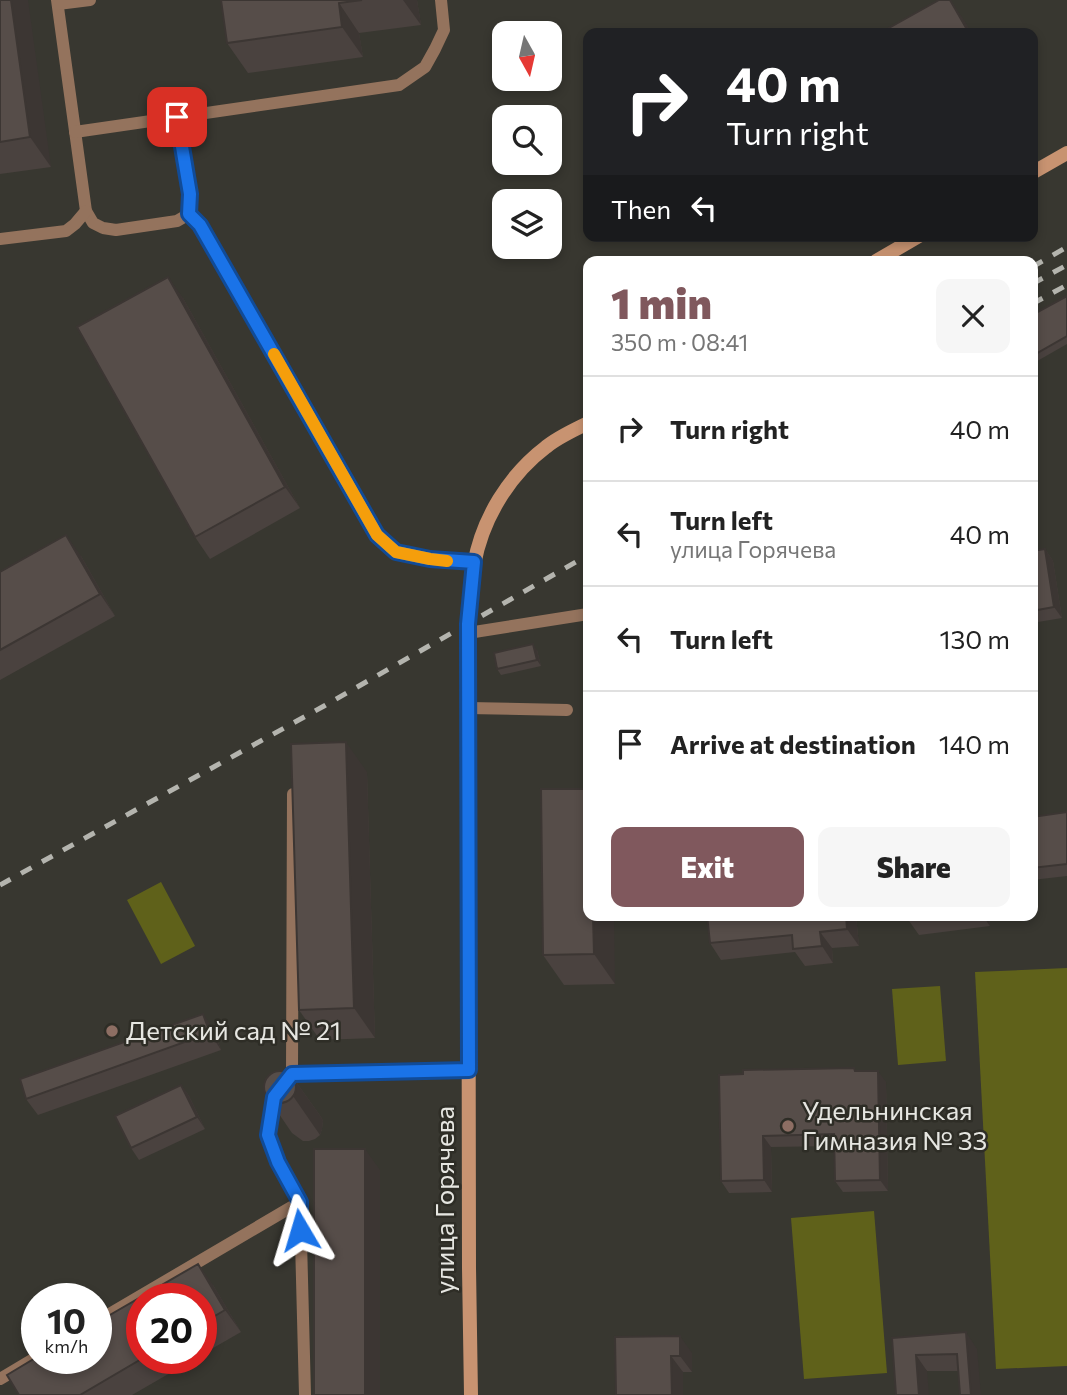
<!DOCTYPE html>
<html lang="en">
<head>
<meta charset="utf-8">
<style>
  body { margin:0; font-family:Commissioner,sans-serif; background:#f6f6f6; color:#222; height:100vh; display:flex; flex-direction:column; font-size:26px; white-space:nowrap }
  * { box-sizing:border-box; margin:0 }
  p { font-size:23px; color:#767676 }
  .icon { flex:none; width:38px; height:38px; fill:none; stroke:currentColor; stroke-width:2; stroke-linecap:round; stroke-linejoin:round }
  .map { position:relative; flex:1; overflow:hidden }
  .drawer { position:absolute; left:583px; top:256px; width:455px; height:665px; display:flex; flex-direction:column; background:#fff; border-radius:14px; box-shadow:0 4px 10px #0003 }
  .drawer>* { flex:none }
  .top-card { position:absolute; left:583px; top:28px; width:455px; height:214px; border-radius:14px; box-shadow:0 4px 10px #0003; background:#202124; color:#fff; overflow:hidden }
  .needle { width:46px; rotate:172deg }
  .controls { position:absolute; left:492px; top:21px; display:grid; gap:14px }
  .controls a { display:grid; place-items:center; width:70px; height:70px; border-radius:14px; background:#fff; box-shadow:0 4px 10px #0003; font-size:35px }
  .speed { position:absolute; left:21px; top:1283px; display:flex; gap:14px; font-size:35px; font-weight:700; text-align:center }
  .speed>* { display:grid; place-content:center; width:91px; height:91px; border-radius:50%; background:#fff; box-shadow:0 4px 10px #0003; line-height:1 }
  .speed small { font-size:18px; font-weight:400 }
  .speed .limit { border:10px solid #d22; background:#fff; color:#111 }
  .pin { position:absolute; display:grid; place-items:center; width:60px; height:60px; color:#fff; margin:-30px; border-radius:14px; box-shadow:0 4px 10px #0006 }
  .me { position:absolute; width:77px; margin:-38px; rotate:353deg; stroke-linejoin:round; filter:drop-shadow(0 0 5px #0008) }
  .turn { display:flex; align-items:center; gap:24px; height:147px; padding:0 28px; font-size:32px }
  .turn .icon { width:91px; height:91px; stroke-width:2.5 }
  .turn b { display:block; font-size:49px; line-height:60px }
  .then { display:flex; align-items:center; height:66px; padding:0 28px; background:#0003; gap:14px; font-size:26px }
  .round { display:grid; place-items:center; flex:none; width:74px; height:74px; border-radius:14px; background:#f6f6f6 }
  .headline { display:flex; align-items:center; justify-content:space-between; height:119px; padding:0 28px }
  h1 { font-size:42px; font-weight:800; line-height:52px; color:#80585d }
  .button { display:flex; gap:14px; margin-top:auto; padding:14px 28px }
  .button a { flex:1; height:80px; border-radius:14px; background:#80585d; color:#fff; font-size:28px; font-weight:800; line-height:80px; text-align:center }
  .button a+a { background:#f6f6f6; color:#222 }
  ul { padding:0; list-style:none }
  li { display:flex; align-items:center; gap:21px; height:105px; padding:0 28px; border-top:2px solid #e0e0e0 }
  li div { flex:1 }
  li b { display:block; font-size:26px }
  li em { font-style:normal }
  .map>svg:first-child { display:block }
</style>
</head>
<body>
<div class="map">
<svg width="1067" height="1395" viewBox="0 0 1067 1395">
  <rect width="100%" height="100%" fill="#383730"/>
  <g fill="#5f611a">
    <path d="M161 882 195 946 161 964 127 900Z"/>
    <path d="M1067 968V1366L996 1369 975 972Z"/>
    <path d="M940 986 946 1061 898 1065 892 989Z"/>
    <path d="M874 1211 887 1373 804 1379 791 1218Z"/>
  </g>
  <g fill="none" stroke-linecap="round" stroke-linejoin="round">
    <g stroke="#94735d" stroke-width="12">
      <path d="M57 0 86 211 93 223 103 228 116 230 177 221 189 214 190 194 177 117"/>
      <path d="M58 4 90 0"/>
      <path d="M75 132 399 85 425 67 435 49 444 30 441 0"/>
      <path d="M189 214 200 225 377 535 396 552 430 560 474 562"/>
      <path d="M0 239 66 231 75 224 86 211"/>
      <path d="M468 633 588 614"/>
      <path d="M468 708 567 710"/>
      <path d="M292 1074 293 794"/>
      <path d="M300 1202 277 1162 268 1135 274 1097 292 1074 469 1070"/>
      <path d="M96 1322 300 1202 305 1395"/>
      <path d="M0 1379 37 1357"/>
    </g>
    <g stroke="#c89371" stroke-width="14">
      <path d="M1032 173 1067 153"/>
      <path d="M876 261 919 236"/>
      <path d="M471 1395 469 1268 468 624C470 605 470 584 474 565 482 519 509 475 546 447 558 437 574 430 588 423"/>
    </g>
    <g stroke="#b4b4ae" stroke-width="5" stroke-dasharray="12 12" stroke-linecap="butt">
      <path d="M1032 267 1067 247"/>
      <path d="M1032 284 1067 265"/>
      <path d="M1032 304 1067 285"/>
      <path d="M0 885 324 706 588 555"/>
    </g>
  </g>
  <g fill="#4a423f">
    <path d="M0 0 51 167 0 174Z"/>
    <path d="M221 0H417L421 25 359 33 363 57 248 73 227 43Z"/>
    <path d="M1067 296V344L1032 364V315Z"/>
    <path d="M183 298 300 508 210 559 195 537Z"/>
    <path d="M1045 549 1053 561 1062 618 1032 623V551Z"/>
    <path d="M81 556 115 616 0 680V572Z"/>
    <path d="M537 650 541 666 501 675 497 669Z"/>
    <path d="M367 772 375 1038 320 1040 299 1010Z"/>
    <path d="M541 789 615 984 564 985 543 955Z"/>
    <path d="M1067 812V876L1032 880V817Z"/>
    <path d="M856 915 859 946 832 948 833 963 805 966 795 952 721 960 710 943Z"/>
    <path d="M907 915H989L990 926 919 935 907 918Z"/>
    <path d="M214 1030 221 1050 38 1115 26 1099Z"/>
    <path d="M857 1071 886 1082 888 1191 843 1192 835 1181 834 1146 771 1147 772 1192 729 1193 721 1181 743 1074Z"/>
    <path d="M294 1079 321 1117 323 1121 322 1129 320 1135 315 1139 309 1141H303L292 1133 266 1095Z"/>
    <path d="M181 1085 189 1096 205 1129 139 1160 131 1148Z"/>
    <path d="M213 1285 241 1332 201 1355V1298L142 1358H196L132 1395H19Z"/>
    <path d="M615 1337 692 1353V1372H683Z"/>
    <path d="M892 1338 977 1349 958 1371H927Z"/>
  </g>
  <g fill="#3c3633">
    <path d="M11 0H28L51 167 30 137Z"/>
    <path d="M403 0H417L421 25Z"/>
    <path d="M950 0 962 17 972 33H969Z"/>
    <path d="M339 3 359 33 363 57 342 27Z"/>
    <path d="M168 277 183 298 300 508 285 487Z"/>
    <path d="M66 535 81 556 115 616 100 594Z"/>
    <path d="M1045 549 1053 561 1062 618 1054 607Z"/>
    <path d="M533 644 537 650 541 666 537 660Z"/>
    <path d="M346 742 367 772 375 1038 354 1008Z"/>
    <path d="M593 915H614L615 984 594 954Z"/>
    <path d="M846 915H856L859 946 847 929Z"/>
    <path d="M982 915H989L990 926Z"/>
    <path d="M820 932 832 948 833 963 822 946Z"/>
    <path d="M203 1014 214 1030 221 1050 210 1033Z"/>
    <path d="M878 1071 886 1082 888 1191 880 1180Z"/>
    <path d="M294 1079 321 1117 323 1121 322 1129 320 1135 293 1096Z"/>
    <path d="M181 1085 189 1096 205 1129 197 1117Z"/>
    <path d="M763 1136 771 1147 772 1192 764 1180Z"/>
    <path d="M365 1149 380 1170V1395H365Z"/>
    <path d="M198 1264 213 1285 241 1332 225 1310Z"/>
    <path d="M966 1332 977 1349 981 1395H971Z"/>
    <path d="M680 1336 692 1353V1372L680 1356Z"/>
    <path d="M916 1355 927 1371 929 1395H919Z"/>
    <path d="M671 1356 683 1372V1395H672Z"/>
  </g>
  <g fill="#564d49" stroke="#3c3633" stroke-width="2">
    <path d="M0 0H11L30 137 0 142Z"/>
    <path d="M221 0H362L339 3 342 27 227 43Z"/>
    <path d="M939 0H950L969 33H880Z"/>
    <path d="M168 277 285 487 195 537 77 327Z"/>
    <path d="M1067 296V336L1032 356V315Z"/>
    <path d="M66 535 100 594 0 650V572Z"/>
    <path d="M1045 549 1054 607 1032 611V551Z"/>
    <path d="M533 644 537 660 497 669 494 653Z"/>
    <path d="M346 742 354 1008 299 1010 291 744Z"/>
    <path d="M541 789H588V915H593L594 954 543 955Z"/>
    <path d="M1067 812V864L1032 868V817Z"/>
    <path d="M707 915H846L847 929 820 932 822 946 793 949 792 935 710 943Z"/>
    <path d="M907 915H934L907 918Z"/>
    <path d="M203 1014 210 1033 26 1099 20 1079Z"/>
    <path d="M854 1068 855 1071H878L880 1180 835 1181 834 1134 763 1136 764 1180 721 1181 719 1075 743 1074V1070Z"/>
    <circle cx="280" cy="1087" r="16"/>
    <path d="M181 1085 197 1117 131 1148 115 1116Z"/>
    <rect x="314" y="1149" width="51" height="246"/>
    <path d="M198 1264 225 1310 201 1324V1298H142V1358H143L80 1395H19L7 1375 37 1357 96 1358V1323Z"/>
    <path d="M966 1332 971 1395H960L957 1354 916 1355 919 1395H896L892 1338Z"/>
    <path d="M680 1336V1356H671L672 1395H616L615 1337Z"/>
  </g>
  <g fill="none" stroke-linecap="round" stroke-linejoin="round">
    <defs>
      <path id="route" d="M177 117 190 194 189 214 200 225 377 535 396 552 430 559 474 562 468 624 469 1070 292 1074 274 1097 268 1135 278 1162 300 1202V1230"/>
    </defs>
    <use href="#route" stroke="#114b97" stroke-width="18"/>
    <use href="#route" stroke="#1a73e8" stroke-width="12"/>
    <path stroke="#f59e0b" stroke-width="12" d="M274 354 377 535 396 552 430 559 447 561"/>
  </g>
  <g fill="#8d6e63" stroke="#2e2d26" stroke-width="2.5">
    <circle cx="112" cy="1031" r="7"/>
    <circle cx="788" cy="1126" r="7"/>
  </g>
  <g text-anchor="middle" stroke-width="5" stroke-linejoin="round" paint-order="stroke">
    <g font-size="26" fill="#e6e6e1" stroke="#2e2d26" text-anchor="start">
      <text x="126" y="1040">Детский сад № 21</text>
      <text x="802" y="1120">Удельнинская<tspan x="802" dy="30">Гимназия № 33</tspan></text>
    </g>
    <g font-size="26" fill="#e6e6e1" stroke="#2e2d26">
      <text transform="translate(445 1200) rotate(-90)" y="9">улица Горячева</text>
    </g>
  </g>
</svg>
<div class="controls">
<a><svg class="needle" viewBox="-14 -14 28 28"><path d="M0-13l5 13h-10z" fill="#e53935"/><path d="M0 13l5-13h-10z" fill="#767676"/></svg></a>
<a><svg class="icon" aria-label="search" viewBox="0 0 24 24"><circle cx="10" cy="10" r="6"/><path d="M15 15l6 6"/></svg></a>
<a><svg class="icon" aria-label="layers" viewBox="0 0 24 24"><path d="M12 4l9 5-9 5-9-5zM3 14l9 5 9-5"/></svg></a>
</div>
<div class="speed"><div>10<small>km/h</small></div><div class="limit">20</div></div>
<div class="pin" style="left:177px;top:117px;background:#d93025"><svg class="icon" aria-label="arrive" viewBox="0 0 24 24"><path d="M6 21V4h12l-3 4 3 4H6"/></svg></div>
<svg class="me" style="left:300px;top:1230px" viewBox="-20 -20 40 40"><path d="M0-17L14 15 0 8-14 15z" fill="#1a73e8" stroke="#fff" stroke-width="4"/></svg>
<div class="top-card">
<div class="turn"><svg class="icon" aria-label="right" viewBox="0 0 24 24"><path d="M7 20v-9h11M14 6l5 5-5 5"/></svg><div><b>40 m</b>Turn right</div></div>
<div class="then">Then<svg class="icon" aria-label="left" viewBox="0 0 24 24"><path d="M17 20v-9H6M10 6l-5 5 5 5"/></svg></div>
</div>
<section class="drawer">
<div class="headline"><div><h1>1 min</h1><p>350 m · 08:41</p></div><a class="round"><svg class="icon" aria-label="close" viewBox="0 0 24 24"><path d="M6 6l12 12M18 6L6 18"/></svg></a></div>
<ul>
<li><svg class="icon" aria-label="right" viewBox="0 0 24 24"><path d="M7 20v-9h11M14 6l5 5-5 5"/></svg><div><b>Turn right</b></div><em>40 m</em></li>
<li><svg class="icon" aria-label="left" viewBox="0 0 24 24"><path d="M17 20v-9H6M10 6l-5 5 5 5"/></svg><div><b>Turn left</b><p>улица Горячева</p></div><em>40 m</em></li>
<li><svg class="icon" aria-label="left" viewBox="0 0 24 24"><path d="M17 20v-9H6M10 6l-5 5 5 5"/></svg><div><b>Turn left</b></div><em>130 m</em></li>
<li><svg class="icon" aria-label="arrive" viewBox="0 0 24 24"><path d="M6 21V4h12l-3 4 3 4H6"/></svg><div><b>Arrive at destination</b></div><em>140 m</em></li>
</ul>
<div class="button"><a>Exit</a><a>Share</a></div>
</section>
</div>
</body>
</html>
